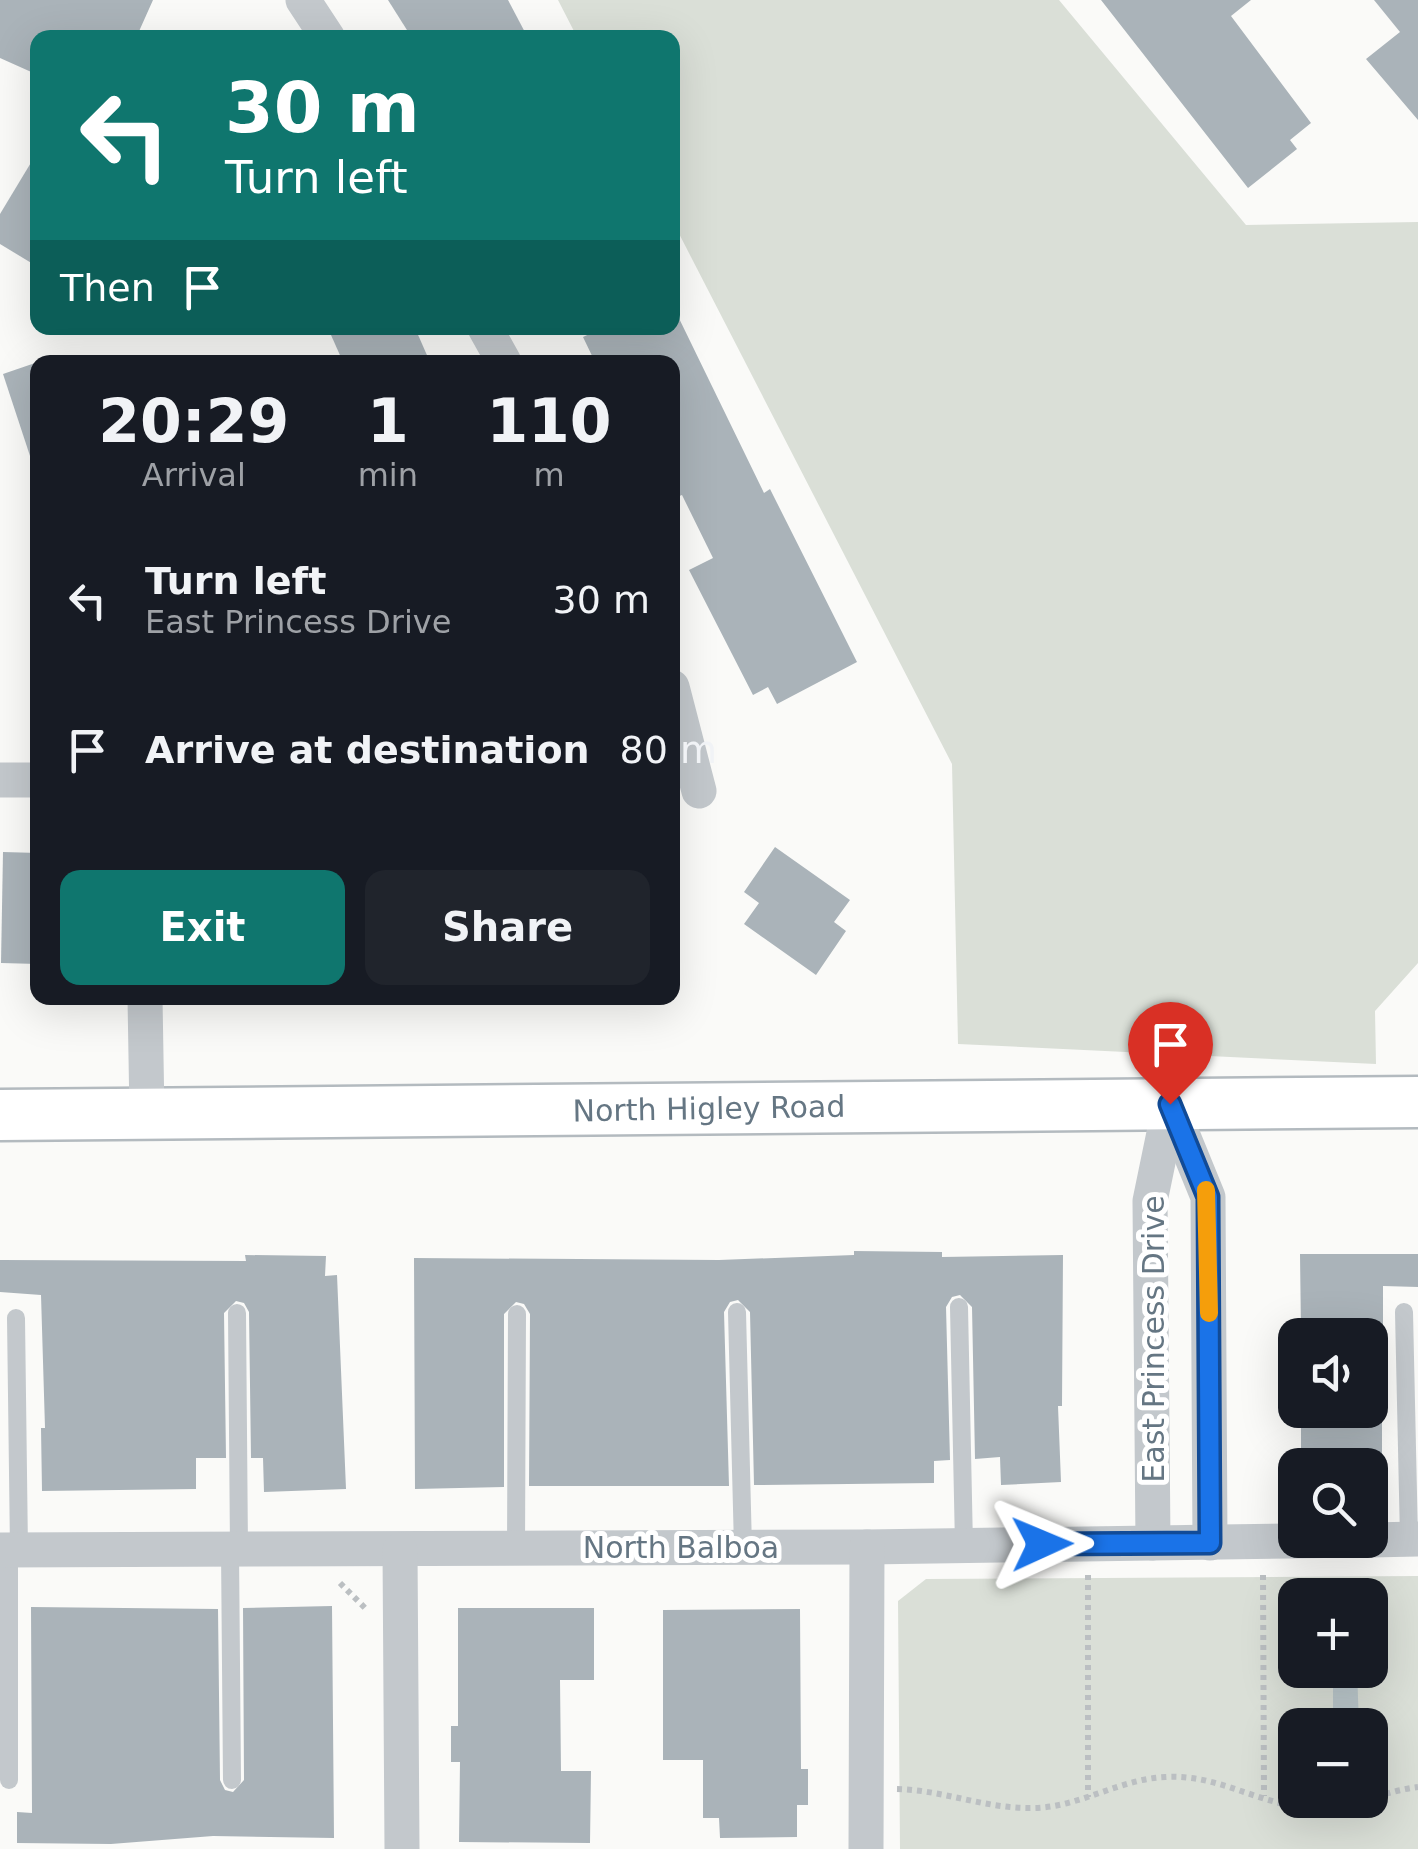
<!DOCTYPE html>
<html lang="en">
<head>
<meta charset="utf-8">
<style>
  body { margin:0; font-family:"DejaVu Sans",sans-serif; background:#20242c; color:#f1f3f6; height:100vh; display:flex; flex-direction:column; font-size:38px; white-space:nowrap }
  * { box-sizing:border-box; margin:0 }
  p { font-size:32px; color:#9ea1a6 }
  .icon { flex:none; width:55px; height:55px; fill:none; stroke:currentColor; stroke-width:2; stroke-linecap:round; stroke-linejoin:round }
  .map { position:relative; flex:1; overflow:hidden }
  .side { position:absolute; left:30px; top:355px; width:650px; height:650px; display:flex; flex-direction:column; background:#171b24; border-radius:20px; box-shadow:0 10px 40px #0002 }
  .side>* { flex:none }
  .top-card { position:absolute; left:30px; top:30px; width:650px; height:305px; border-radius:20px; box-shadow:0 10px 40px #0002; background:#0f766e; color:#fff; overflow:hidden }
  .controls { position:absolute; left:1278px; top:1318px; display:grid; gap:20px }
  .controls a { display:grid; place-items:center; width:110px; height:110px; border-radius:20px; background:#171b24; box-shadow:0 10px 40px #0002; font-size:50px }
  .pin { position:absolute; display:grid; place-items:center; width:85px; height:85px; color:#fff; margin:-102px -42px; border-radius:50% 50% 50% 0; rotate:-45deg; box-shadow:0 0 10px #0007 }
  .pin .icon { rotate:45deg }
  .me { position:absolute; width:110px; margin:-55px; rotate:89deg; stroke-linejoin:round; filter:drop-shadow(0 0 8px #0008) }
  .turn { display:flex; align-items:center; gap:35px; height:210px; padding:0 30px; font-size:45px }
  .turn .icon { width:130px; height:130px; stroke-width:2.5 }
  .turn b { display:block; font-size:70px; line-height:85px }
  .then { display:flex; align-items:center; height:95px; padding:0 30px; background:#0003; gap:20px; font-size:38px }
  .eta { display:flex; justify-content:space-evenly; align-items:center; height:170px; text-align:center }
  .eta b { font-size:60px; font-weight:700; line-height:70px }
  .cta { display:flex; gap:20px; margin-top:auto; padding:20px 30px }
  .cta a { flex:1; height:115px; border-radius:20px; background:#0f766e; color:#fff; font-size:40px; font-weight:700; line-height:115px; text-align:center }
  .cta a+a { background:#20242c; color:#f1f3f6 }
  ul { padding:0; list-style:none }
  li { display:flex; align-items:center; gap:30px; height:150px; padding:0 30px }
  li div { flex:1 }
  li b { display:block; font-size:38px }
  li em { font-style:normal }
  .map>svg:first-child { display:block }
</style>
</head>
<body>
<div class="map">
<svg width="1418" height="1849" viewBox="0 0 1418 1849">
  <rect width="100%" height="100%" fill="#fafaf8"/>
  <g fill="#dadfd7" fill-rule="evenodd">
    <path d="M558 0H1059L1246 225 1418 222V963L1375 1011 1376 1064 958 1044 952 764 673 222 672 38 577 37Z"/>
    <path d="M1418 1576V1849H900L898 1601 926 1579ZM1295 1595H1370V1670H1295ZM1295 1725H1370V1800H1295Z"/>
  </g>
  <path fill="#bbc7cb" d="M1319 1670H1357L1359 1725H1333V1683L1318 1681Z"/>
  <g fill="#aab3b9">
    <path d="M0 0H153L136 38H38V75L0 58Z"/>
    <path d="M388 0H508L528 38H412Z"/>
    <path d="M1101 0H1251L1231 16 1311 123 1290 140 1297 149 1248 188Z"/>
    <path d="M1374 0H1418V120L1366 59 1400 32Z"/>
    <path d="M38 151V267L0 244V214Z"/>
    <path d="M672 304 764 493 770 489 857 662 777 704 768 687 753 695 689 570 713 558 682 495 672 499V362H595L583 337 602 328H672Z"/>
    <path d="M349 328H415L430 362H343L331 335Z"/>
    <path d="M38 362V462H32L3 374Z"/>
    <path d="M775 847 850 900 834 922 846 931 816 975 744 924 759 903 744 892Z"/>
    <path d="M3 852 38 853V964L1 963Z"/>
    <path d="M854 1251 942 1252V1257L1063 1255 1062 1406H1058L1061 1482 1001 1485 1000 1457 975 1459 972 1307 960 1295 952 1297 946 1307 950 1460 934 1461V1483L754 1485 750 1312 738 1300 730 1302 724 1312 729 1486H529L530 1314 524 1304 516 1302 504 1314V1487L415 1489 414 1258 719 1260 854 1255Z"/>
    <path d="M1300 1254H1418V1287L1383 1286V1332H1301Z"/>
    <path d="M245 1255 326 1256 325 1276 337 1275 346 1489 264 1492 263 1458H251L249 1312 244 1303 236 1301 224 1313 226 1458H196V1489L42 1491 41 1428H45L41 1295 0 1292V1260L246 1261Z"/>
    <path d="M1301 1421 1382 1422V1465H1301Z"/>
    <path d="M332 1606 334 1838 213 1836 111 1844 17 1843V1812L32 1813 31 1607 218 1609 220 1780 225 1790 233 1792 244 1780 243 1608Z"/>
    <path d="M458 1608H594V1680H560L561 1771H591L590 1843 459 1842 460 1762H451V1726H458Z"/>
    <path d="M800 1609 801 1769H808V1805H797V1837L720 1838 719 1818H703V1760H663V1610Z"/>
  </g>
  <g fill="none" stroke-linecap="round" stroke-linejoin="round">
    <defs>
      <path id="secondary" d="M0 1115 1418 1102"/>
    </defs>
    <use href="#secondary" stroke="#b3babf" stroke-width="55"/>
    <g stroke="#bbbfc2" stroke-width="6" stroke-dasharray="5 5" stroke-linecap="butt">
      <path d="M1088 1575V1797"/>
      <path d="M1263 1575 1264 1796"/>
      <path d="M340 1583 366 1609"/>
      <path d="M897 1789C943 1790 986 1809 1032 1808 1078 1808 1119 1779 1165 1777 1214 1774 1252 1800 1299 1807 1342 1814 1377 1792 1418 1787"/>
    </g>
    <g stroke="#c3c8cc" stroke-width="18">
      <path d="M959 1307 964 1546"/>
      <path d="M737 1312 743 1548"/>
      <path d="M1404 1312 1409 1539"/>
      <path d="M237 1313 239 1550"/>
      <path d="M16 1318 19 1550"/>
      <path d="M516 1549 517 1314"/>
      <path d="M230 1550 232 1780"/>
      <path d="M9 1780V1550"/>
    </g>
    <g stroke="#c3c8cc" stroke-width="35">
      <path d="M303 0 328 38"/>
      <path d="M485 328 504 362"/>
      <path d="M672 687 699 791"/>
      <path d="M0 780H38"/>
      <path d="M145 998 147 1115"/>
      <path d="M1170 1104 1208 1197 1210 1543"/>
      <path d="M1370 1540 1418 1539"/>
      <path d="M1153 1543 1150 1201 1170 1104"/>
      <path d="M0 1550 867 1547 1361 1540"/>
      <path d="M400 1550 402 1849"/>
      <path d="M866 1849 867 1547"/>
    </g>
    <use href="#secondary" stroke="#fff" stroke-width="50"/>
  </g>
  <g fill="none" stroke-linecap="round" stroke-linejoin="round">
    <defs>
      <path id="route" d="M1042 1544 1210 1543 1208 1197 1170 1104"/>
    </defs>
    <use href="#route" stroke="#114b97" stroke-width="25"/>
    <use href="#route" stroke="#1a73e8" stroke-width="18"/>
    <path stroke="#f59e0b" stroke-width="18" d="M1206 1190 1209 1313"/>
  </g>
  <g text-anchor="middle" stroke-width="10" stroke-linejoin="round" paint-order="stroke">
    <g font-size="30" fill="#657683" stroke="#fff">
      <text transform="translate(709 1109) rotate(-1)" y="10">North Higley Road</text>
      <text transform="translate(1154 1339) rotate(-90)" y="10">East Princess Drive</text>
      <text x="681" y="1558">North Balboa</text>
    </g>
  </g>
</svg>
<div class="controls">
<a><svg class="icon" aria-label="sound" viewBox="0 0 24 24"><path d="M4 9h4l5-4v14l-5-4H4zM17 9q2 3 0 6"/></svg></a>
<a><svg class="icon" aria-label="search" viewBox="0 0 24 24"><circle cx="10" cy="10" r="6"/><path d="M15 15l6 6"/></svg></a>
<a>+</a>
<a>−</a>
</div>
<div class="pin" style="left:1170px;top:1104px;background:#d93025"><svg class="icon" aria-label="arrive" viewBox="0 0 24 24"><path d="M6 21V4h12l-3 4 3 4H6"/></svg></div>
<svg class="me" style="left:1042px;top:1544px" viewBox="-20 -20 40 40"><path d="M0-17L14 15 0 8-14 15z" fill="#1a73e8" stroke="#fff" stroke-width="4"/></svg>
<div class="top-card">
<div class="turn"><svg class="icon" aria-label="left" viewBox="0 0 24 24"><path d="M17 20v-9H6M10 6l-5 5 5 5"/></svg><div><b>30 m</b>Turn left</div></div>
<div class="then">Then<svg class="icon" aria-label="arrive" viewBox="0 0 24 24"><path d="M6 21V4h12l-3 4 3 4H6"/></svg></div>
</div>
<section class="side">
<div class="eta">
<div><b>20:29</b><p>Arrival</p></div>
<div><b>1</b><p>min</p></div>
<div><b>110</b><p>m</p></div>
</div>
<ul>
<li><svg class="icon" aria-label="left" viewBox="0 0 24 24"><path d="M17 20v-9H6M10 6l-5 5 5 5"/></svg><div><b>Turn left</b><p>East Princess Drive</p></div><em>30 m</em></li>
<li><svg class="icon" aria-label="arrive" viewBox="0 0 24 24"><path d="M6 21V4h12l-3 4 3 4H6"/></svg><div><b>Arrive at destination</b></div><em>80 m</em></li>
</ul>
<div class="cta"><a>Exit</a><a>Share</a></div>
</section>
</div>
</body>
</html>
